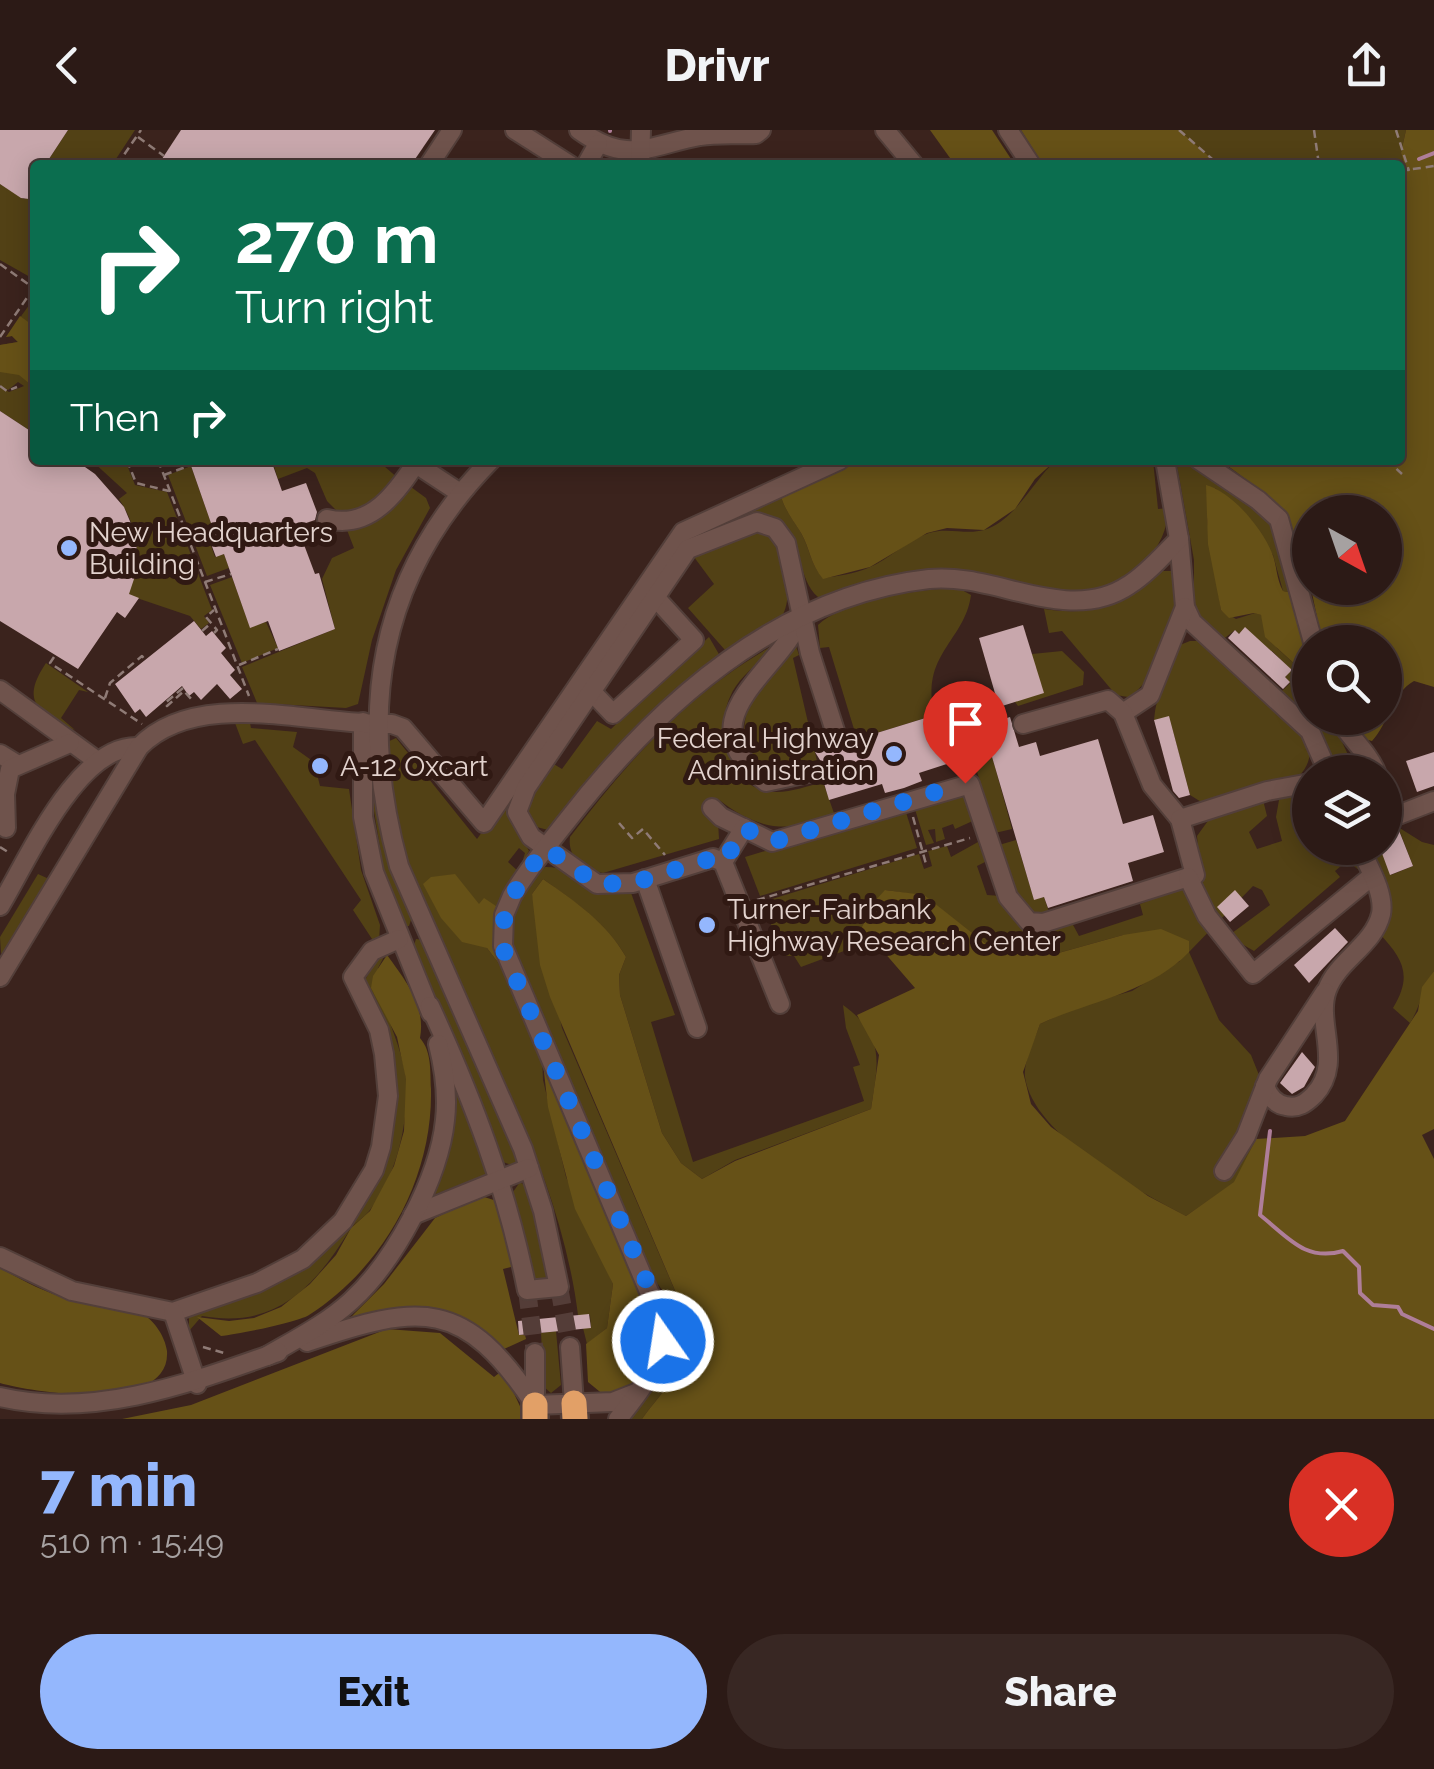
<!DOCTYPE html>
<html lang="en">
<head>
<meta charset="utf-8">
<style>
  body { margin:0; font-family:Raleway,sans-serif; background:#382723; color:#f1f3f6; height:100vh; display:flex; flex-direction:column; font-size:38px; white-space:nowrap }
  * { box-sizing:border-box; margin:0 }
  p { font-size:32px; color:#a6a1a1 }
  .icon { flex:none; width:55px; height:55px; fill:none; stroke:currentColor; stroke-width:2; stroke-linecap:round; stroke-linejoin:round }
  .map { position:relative; height:1289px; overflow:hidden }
  .sheet { display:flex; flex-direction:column; background:#2c1a16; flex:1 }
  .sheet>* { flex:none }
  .banner { position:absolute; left:30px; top:30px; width:1375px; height:305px; border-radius:10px; box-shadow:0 5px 25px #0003,0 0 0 2px #483835; background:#0b6e4f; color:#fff; overflow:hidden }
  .needle { width:65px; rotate:140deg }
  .tools { position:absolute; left:1292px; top:365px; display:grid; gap:20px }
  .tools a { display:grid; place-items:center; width:110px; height:110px; border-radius:50%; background:#2c1a16; box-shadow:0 5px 25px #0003,0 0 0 2px #483835; font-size:50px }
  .pin { position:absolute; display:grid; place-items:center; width:85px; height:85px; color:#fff; margin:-102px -42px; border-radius:50% 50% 50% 0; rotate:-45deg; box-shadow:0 0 10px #0007 }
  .pin .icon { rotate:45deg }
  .me { position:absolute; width:110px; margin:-55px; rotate:347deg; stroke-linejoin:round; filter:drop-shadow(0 0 8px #0008) }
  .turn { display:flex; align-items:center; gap:35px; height:210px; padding:0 40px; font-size:45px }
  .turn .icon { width:130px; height:130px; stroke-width:2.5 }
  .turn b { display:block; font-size:70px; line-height:85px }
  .then { display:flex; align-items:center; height:95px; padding:0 40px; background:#0003; gap:20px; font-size:38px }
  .round { display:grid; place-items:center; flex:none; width:105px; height:105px; border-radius:52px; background:#382723 }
  .summary { display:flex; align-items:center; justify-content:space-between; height:170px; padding:0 40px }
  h1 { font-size:60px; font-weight:800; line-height:75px; color:#94b7fd }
  .button { display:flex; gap:20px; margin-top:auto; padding:20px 40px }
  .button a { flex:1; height:115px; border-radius:60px; background:#94b7fd; color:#111; font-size:40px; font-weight:800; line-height:115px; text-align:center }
  .button a+a { background:#382723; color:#f1f3f6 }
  header { display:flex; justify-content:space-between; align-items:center; height:130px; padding:0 40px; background:#2c1a16; font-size:45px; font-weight:800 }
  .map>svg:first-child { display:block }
</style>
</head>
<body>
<header><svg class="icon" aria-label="back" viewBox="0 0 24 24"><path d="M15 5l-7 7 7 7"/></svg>Drivr<svg class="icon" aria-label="share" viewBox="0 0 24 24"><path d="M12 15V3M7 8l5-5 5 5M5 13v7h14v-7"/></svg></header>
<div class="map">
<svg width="1434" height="1289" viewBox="0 0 1434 1289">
  <rect width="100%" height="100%" fill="#3b231d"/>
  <g fill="#524115">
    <path d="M68 0H135L112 35H60L56 29H49Z"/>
    <path d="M1179 0H1406L1401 23 1406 41H1400V35H1219Z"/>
    <path d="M0 54 24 69 35 60V145L30 147 0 130Z"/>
    <path d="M35 167V304L0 281V257L9 262 24 256 18 252 8 260 0 255V215L18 212 12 206 6 207Z"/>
    <path d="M91 330H125L135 355 167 362 212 480 204 486 209 493 201 499 190 486 128 465C141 431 140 400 119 369L127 363Z"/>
    <path d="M272 330H316L324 334 377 330 399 349 363 380 340 384 327 371 315 343 307 338 278 349Z"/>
    <path d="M1056 330H1153L1158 379 1168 378C1168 400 1159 417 1144 433 1088 495 1027 441 962 443 914 444 866 469 818 467 797 449 804 414 780 393L685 416 684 411 781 367C786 382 793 389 801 403 810 418 810 434 823 448 838 446 854 444 868 438 890 429 907 410 929 403 948 397 966 405 984 400 1015 391 1034 350 1056 330Z"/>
    <path d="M1176 330H1185L1238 361 1270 393 1293 463 1283 461 1273 425 1251 390 1215 358 1207 390 1221 480 1236 489 1255 483 1261 485 1277 518 1310 548V588H1331L1356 642H1337L1315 593 1282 561 1290 553 1285 547 1291 540 1272 521 1264 528 1246 498 1239 504 1235 500 1221 511 1200 489 1194 476V430Z"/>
    <path d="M191 336 212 396 205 399 215 427 224 424 229 438 207 446 168 345Z"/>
    <path d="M411 357 426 368 430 378 396 440 372 510 358 574 346 578 257 573 242 537 335 499 322 449 332 428 354 418 347 400 362 396Z"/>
    <path d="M745 400 767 401C783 421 795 465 782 486L725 520 688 478 714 454 694 427Z"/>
    <path d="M1162 441H1172C1186 471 1157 554 1128 567L1116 565 1062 501 1049 503 1044 479C1101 487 1118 473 1162 441Z"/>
    <path d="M232 447 250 497 266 492 278 518 242 533 210 455Z"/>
    <path d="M940 459H960L971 465C965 511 919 525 935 585L857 609 829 517 820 518 818 495C840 473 908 461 940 459Z"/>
    <path d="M709 507 720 526 643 590 560 690 548 700 533 696 524 675 552 633 562 639 597 591 611 599Z"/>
    <path d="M783 510C766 529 740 543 730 567 716 597 726 649 762 660 782 666 804 657 823 652L835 686C787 703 759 701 718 669L708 680 718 691 719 709 603 743C584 740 567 727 570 707 631 627 693 558 783 510Z"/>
    <path d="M1190 511H1198C1224 533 1295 582 1307 611 1313 624 1308 637 1299 646L1206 675 1190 665 1169 587 1154 590C1156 563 1169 539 1180 515Z"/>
    <path d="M796 516 799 525 793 528 817 631 780 642 767 640C716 601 762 547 796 516Z"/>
    <path d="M1062 521 1084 542 1083 555 1018 576 1015 572 1032 524Z"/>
    <path d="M46 533 88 562 79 560 61 588 75 600C40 583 19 573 46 533Z"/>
    <path d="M235 593H250L251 598 297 602 293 617 314 632 320 656 349 659 361 740 380 795 379 811 372 809 353 780 361 770 255 610 243 614Z"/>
    <path d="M396 608 477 709 539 623 511 686 529 721 522 733 525 723 519 718 508 732 519 742 487 818 503 839 542 925 543 950 566 1047 613 1154 607 1198 587 1214 583 1198 591 1197 590 1185H578C558 1026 466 888 409 741 393 701 391 656 385 613Z"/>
    <path d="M989 615 1012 699 995 703 971 621Z"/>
    <path d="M1310 657V718H1353L1363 743 1347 731 1335 741 1340 747 1254 821 1228 806 1270 775 1262 760 1253 756 1189 822 1219 890 1251 925 1259 945 1247 982 1256 1009 1235 1052 1186 1086C1137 1060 1033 1005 1025 947 1023 932 1035 909 1040 894L1079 876 1132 861 1180 831 1123 805 1055 824H1016L985 813 924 766 886 760C870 776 860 793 860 815L801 837 794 826H784L762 772 919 724 924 739 932 736 928 721 947 716 951 727 978 712 980 718 986 716 987 731 977 736 987 765 1001 766 1005 779 1023 796 1072 793 1079 806 1143 785 1140 774 1201 751 1197 706 1210 688 1263 670 1267 686 1249 702 1257 719 1282 711 1276 687 1279 670Z"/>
    <path d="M371 663 375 664 396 751 412 787 409 796H404L384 741Z"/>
    <path d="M962 664 966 665 977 689 955 699 953 694 942 698 945 709 936 712 935 699 928 700 934 713 926 715 914 676Z"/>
    <path d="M905 679 917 718 760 766 745 727Z"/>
    <path d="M1398 697 1422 712 1434 715V841C1422 858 1421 876 1410 893L1393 878C1413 845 1403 829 1379 803 1399 775 1381 747 1368 718H1380L1391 745 1413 736Z"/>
    <path d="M1016 710 1034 769 1044 767 1049 782 1067 781 1033 786 1018 774 999 715Z"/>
    <path d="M545 737C578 736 585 768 630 760L675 885 651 892 693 1032 864 971 853 937 860 935 846 898 843 875C886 906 878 933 871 979L735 1030 702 1049 681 1033 662 1003 620 865 619 845 626 827C607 793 575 772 543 749L532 764 562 898 688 1191C694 1233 666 1256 642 1289H628L678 1224C694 1192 666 1167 649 1142L524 850C507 801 503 771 545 737Z"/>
    <path d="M38 744 49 749 5 825 1 823 0 807Z"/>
    <path d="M416 809 423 810 516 1015 519 1034 514 1036 503 1032 466 934 413 818Z"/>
    <path d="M386 823 378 838C381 855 383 874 389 890 397 913 408 939 407 964 405 1005 395 1047 370 1080 364 1088 355 1092 349 1101 313 1159 275 1199 202 1186L189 1201V1180L199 1183C277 1155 347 1127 377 1044 382 1031 391 1014 390 1001 387 950 370 900 365 850L377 828Z"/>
    <path d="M453 955H458L491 1043 433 1065Z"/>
    <path d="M520 1052C537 1061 544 1122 548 1143L544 1152 535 1150 532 1143 513 1062Z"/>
    <path d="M556 1201 561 1255 551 1263 544 1257 541 1203Z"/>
  </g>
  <g fill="#665117">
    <path d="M930 0H992L1015 35H955Z"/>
    <path d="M1021 0H1179L1219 35H1043Z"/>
    <path d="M1406 0H1434V557L1414 551C1392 563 1389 593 1372 611L1364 609 1346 588H1385V512H1322L1311 458H1385V382H1310V452C1297 384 1272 369 1220 330H1400V41H1406L1401 23Z"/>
    <path d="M20 186 35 197V258L19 245 0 242V215L18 212 12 206 6 207Z"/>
    <path d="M862 330H1056L1035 349 1015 379 984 400 947 398 927 403 870 437 823 449C810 434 810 418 801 403 793 390 786 382 781 367Z"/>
    <path d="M1206 355C1232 362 1262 398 1272 423 1277 435 1276 448 1283 461L1293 463 1310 521V548L1265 507 1261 485 1254 483 1229 488 1221 480 1208 414Z"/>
    <path d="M455 744 479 774 484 768 499 778 503 839 487 818 462 812 441 788 423 754 431 747Z"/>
    <path d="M543 749C575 771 607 793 626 827L619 845 620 865 662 1003 681 1033 702 1049 735 1031 871 979 879 925 857 885 915 858 877 814 860 801 874 772 885 760 924 765 985 813 1016 824H1055L1123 805 1161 799 1189 811V822C1150 863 1089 871 1040 894L1023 942 1031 974 1051 997 1148 1066 1186 1086 1234 1052 1256 1009 1305 1006 1345 991 1418 881 1422 857 1434 841V999L1422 1005 1434 1029V1289H642C666 1256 694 1233 688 1191L550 867 540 835 532 764Z"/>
    <path d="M387 825C406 851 426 876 420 908 432 922 430 941 431 959 433 1048 384 1137 309 1185 296 1193 238 1204 221 1206L197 1187 229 1191 254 1188 281 1177 310 1154 336 1125 351 1098 370 1081 394 1036 404 1001 406 949 397 907 371 858 373 846Z"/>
    <path d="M542 925 657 1201 655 1228 630 1261 605 1266 588 1252 586 1214 607 1198 613 1154 575 1079 548 977Z"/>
    <path d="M481 1066 497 1071 515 1136 503 1139 519 1205H525L526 1209 504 1219C465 1189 431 1174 381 1180 370 1181 361 1187 351 1187L384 1154 435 1088Z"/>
    <path d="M0 1138C22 1150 45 1163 70 1169 93 1175 124 1172 144 1185 154 1191 165 1206 167 1221 171 1284 35 1263 0 1253Z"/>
    <path d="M387 1199 440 1203 494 1247 503 1240 526 1289H122L191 1275Z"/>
  </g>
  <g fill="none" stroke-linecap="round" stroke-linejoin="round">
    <g stroke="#af7e99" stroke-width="4">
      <path d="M610 1V0"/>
      <path d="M1419 29 1434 23"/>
      <path d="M606 35 607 31"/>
      <path d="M1270 1001 1260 1085C1288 1107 1305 1132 1343 1121L1359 1137 1360 1163 1373 1175 1398 1177 1402 1184 1434 1199"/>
    </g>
  </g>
  <g fill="#c8a7ac">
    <path d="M0 0H68L45 35H35V60L29 69 21 68 0 54Z"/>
    <path d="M181 0H435L411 35H158Z"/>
    <path d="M0 281 35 304V330H75L95 344 124 377 137 408 135 446 129 464 139 468 125 488 117 482 78 539 0 491Z"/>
    <path d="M189 330H271L282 361 306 353 317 382 315 390 297 396 315 444 319 443 335 499 279 521 268 491 250 498 224 424 216 427 205 398 212 396Z"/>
    <path d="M194 491 206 506 212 501 226 518 221 523 235 540 230 545 242 559 230 569 217 554 201 570 194 562 189 566 182 556 146 587 140 579 135 583 115 554Z"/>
    <path d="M1023 495 1044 563 999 577 979 508Z"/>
    <path d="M1245 497 1292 540 1285 547 1290 552 1283 559 1228 508 1235 500 1239 504Z"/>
    <path d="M958 578 962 590 973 587 976 598 1010 587 1019 617 1036 612 1040 626 1098 609 1123 694 1153 685 1164 722 1128 733 1133 751 1048 778 1044 767 1034 770 990 620 919 643 922 651 904 658 885 663 882 654 829 670 823 650 825 638 815 622Z"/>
    <path d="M1169 586 1190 665 1179 668 1173 661 1154 590Z"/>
    <path d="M1434 622V656L1417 662 1406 631Z"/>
    <path d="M1398 698 1413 736 1390 745 1380 718H1385V702Z"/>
    <path d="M1235 760 1249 776 1230 792 1217 777Z"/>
    <path d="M1335 798 1348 812 1309 853 1294 835Z"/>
    <path d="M1302 922 1315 937 1304 957 1292 964 1280 953Z"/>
    <path d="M589 1184 591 1198 519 1205 518 1191Z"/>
  </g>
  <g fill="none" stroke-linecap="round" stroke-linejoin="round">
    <g stroke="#543d38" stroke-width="18" stroke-dasharray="18 9" stroke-linecap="butt">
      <path d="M559 1157 570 1217"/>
      <path d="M527 1160 535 1223"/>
    </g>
    <defs>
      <g id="minor">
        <path d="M515 0 570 35"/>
        <path d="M579 0C627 35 648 16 700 6 718 3 738 5 756 4L761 0"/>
        <path d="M885 0 914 35"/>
        <path d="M1008 0 1031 35"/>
        <path d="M429 35 452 0"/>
        <path d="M586 35 598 14"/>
        <path d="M640 35 641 0"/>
        <path d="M410 330 460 363"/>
        <path d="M1199 330 1258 370 1279 389 1313 512"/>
        <path d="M327 389C371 400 397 362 418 330"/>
        <path d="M1179 409 1185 477 1192 492 1310 601 1328 642"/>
        <path d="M802 486C779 544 682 588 766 652L813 642"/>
        <path d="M0 560 96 630"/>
        <path d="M593 563 613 584 694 510 655 467"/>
        <path d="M1123 583 1150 565 1185 477"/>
        <path d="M1338 588C1349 607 1368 622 1376 642"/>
        <path d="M363 592V687L374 742 431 883"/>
        <path d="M1023 594 1108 570 1123 583 1152 655 1180 689"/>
        <path d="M0 624 18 635"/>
        <path d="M1385 667 1393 687 1434 671"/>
        <path d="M712 678 721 687 772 712 970 654 1008 767 1029 792 1043 793 1195 745 1180 689 1267 661 1310 653"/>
        <path d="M6 698 5 664 10 639 70 613"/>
        <path d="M723 732 744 698"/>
        <path d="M1188 747 1207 786 1253 844 1372 746"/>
        <path d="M645 749 697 898"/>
        <path d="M0 776C28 730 78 613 139 617"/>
        <path d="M0 847 139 617C198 556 316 596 392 594L403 598 484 693 683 402 840 330"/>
        <path d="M780 874 723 732 713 728 633 753 597 754 531 707 517 682 526 658 688 419 757 392 775 398 786 413 810 523 836 604"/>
        <path d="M430 876C473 970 507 1059 527 1160L559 1157 543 1081 523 1019 399 736C357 583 376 447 491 330"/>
        <path d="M1265 956C1269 967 1275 974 1286 976 1298 979 1306 973 1314 965 1344 933 1315 893 1327 860 1337 831 1374 815 1381 784 1385 763 1368 736 1360 718"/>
        <path d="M1224 1041 1246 1006 1268 949 1325 862"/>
        <path d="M413 1085 529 1038"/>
        <path d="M0 1127 72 1161 173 1182 257 1153 303 1129 343 1091 374 1040 381 1017 388 966 384 924 379 900 353 847 372 821 399 809"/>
        <path d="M173 1182 197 1254"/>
        <path d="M307 1212C421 1173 464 1168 535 1275"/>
        <path d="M570 1217 574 1273"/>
        <path d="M535 1223V1275"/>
        <path d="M267 1226C296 1209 326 1194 351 1171 394 1132 439 1049 445 990 448 965 444 938 438 914"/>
        <path d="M0 1267C95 1289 190 1253 278 1222"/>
        <path d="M535 1275 613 1272 636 1263"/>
        <path d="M618 1289C642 1258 667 1231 661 1190L503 816 504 785 512 766C527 740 547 716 566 692 656 576 776 466 929 449 995 442 1068 496 1129 455 1148 443 1163 425 1179 409L1165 330"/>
      </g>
      <g id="highway">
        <path d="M574 1273 575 1289"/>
        <path d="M535 1275V1289"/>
      </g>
    </defs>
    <use href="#minor" stroke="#533f3a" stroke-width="22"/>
    <use href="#highway" stroke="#533f3a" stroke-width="30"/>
    <g stroke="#8f7b76" stroke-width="2.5" stroke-dasharray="8 5" stroke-linecap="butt">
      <path d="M1179 0 1219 35"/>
      <path d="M1314 0 1319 35"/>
      <path d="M1396 0 1409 41"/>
      <path d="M138 7 164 26"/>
      <path d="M53 33 58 35"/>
      <path d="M117 35 141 0"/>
      <path d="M1400 41 1434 36"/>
      <path d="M0 134 35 159"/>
      <path d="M0 207 35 156"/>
      <path d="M0 256 7 261 17 257"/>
      <path d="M127 330 136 353 169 361"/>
      <path d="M158 330 249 566"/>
      <path d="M1387 330 1402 344"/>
      <path d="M164 345 191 335"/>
      <path d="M205 452 231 444"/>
      <path d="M202 501 210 494"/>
      <path d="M214 503 217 500 206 487 214 480"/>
      <path d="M54 527 50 533 142 594"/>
      <path d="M239 535 278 519"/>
      <path d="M183 558 165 573 167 576 184 561 192 570"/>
      <path d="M105 568 110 553 142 526 145 530"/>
      <path d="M913 687 926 734"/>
      <path d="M619 693 632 708 643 699 665 725"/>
      <path d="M0 717 11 724"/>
      <path d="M757 770 970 708"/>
      <path d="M203 1217 224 1223"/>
    </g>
    <use href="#minor" stroke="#6f534c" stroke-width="18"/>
    <use href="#highway" stroke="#e2a067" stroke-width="25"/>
  </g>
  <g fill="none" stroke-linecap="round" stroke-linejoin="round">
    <path stroke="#1a73e8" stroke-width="18" stroke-dasharray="0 32.4" d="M663 1211 658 1178 502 816C500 776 522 748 546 718L597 754 633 753 713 728 724 732 744 698 772 712 965 653"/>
  </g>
  <g fill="#94b7fd" stroke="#301913" stroke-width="4">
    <circle cx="69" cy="418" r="10"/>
    <circle cx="894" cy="624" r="10"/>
    <circle cx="320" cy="636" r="10"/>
    <circle cx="707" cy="795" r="10"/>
  </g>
  <g text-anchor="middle" stroke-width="10" stroke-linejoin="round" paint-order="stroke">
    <g font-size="28" fill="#e3d3ce" stroke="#301913" text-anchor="start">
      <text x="89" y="412">New Headquarters<tspan x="89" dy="32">Building</tspan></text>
      <text x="874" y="618" text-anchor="end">Federal Highway<tspan x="874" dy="32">Administration</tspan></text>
      <text x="340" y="646">A-12 Oxcart</text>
      <text x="727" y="789">Turner-Fairbank<tspan x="727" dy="32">Highway Research Center</tspan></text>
    </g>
  </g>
</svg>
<div class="tools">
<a><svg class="needle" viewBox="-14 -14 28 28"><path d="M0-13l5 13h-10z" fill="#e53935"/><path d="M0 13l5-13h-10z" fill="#a6a1a1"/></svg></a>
<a><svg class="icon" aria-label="search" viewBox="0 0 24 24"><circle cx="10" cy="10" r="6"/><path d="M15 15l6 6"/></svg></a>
<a><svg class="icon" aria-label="layers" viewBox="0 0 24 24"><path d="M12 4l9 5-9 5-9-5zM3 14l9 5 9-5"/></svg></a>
</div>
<div class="pin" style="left:965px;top:653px;background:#d93025"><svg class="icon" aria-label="arrive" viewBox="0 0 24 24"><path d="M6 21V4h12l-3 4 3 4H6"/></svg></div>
<svg class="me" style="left:663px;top:1211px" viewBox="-20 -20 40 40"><circle r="17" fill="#1a73e8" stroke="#fff" stroke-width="3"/><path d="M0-11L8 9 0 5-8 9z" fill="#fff"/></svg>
<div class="banner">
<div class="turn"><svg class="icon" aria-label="right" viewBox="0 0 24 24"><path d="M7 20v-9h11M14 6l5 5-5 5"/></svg><div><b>270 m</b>Turn right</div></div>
<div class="then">Then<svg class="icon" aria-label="right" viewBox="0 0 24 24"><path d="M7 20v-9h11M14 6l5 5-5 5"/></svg></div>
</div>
</div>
<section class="sheet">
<div class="summary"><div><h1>7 min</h1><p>510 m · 15:49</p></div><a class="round" style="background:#d93025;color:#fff"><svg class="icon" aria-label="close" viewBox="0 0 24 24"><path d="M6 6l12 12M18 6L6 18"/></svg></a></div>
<div class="button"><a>Exit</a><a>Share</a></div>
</section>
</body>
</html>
